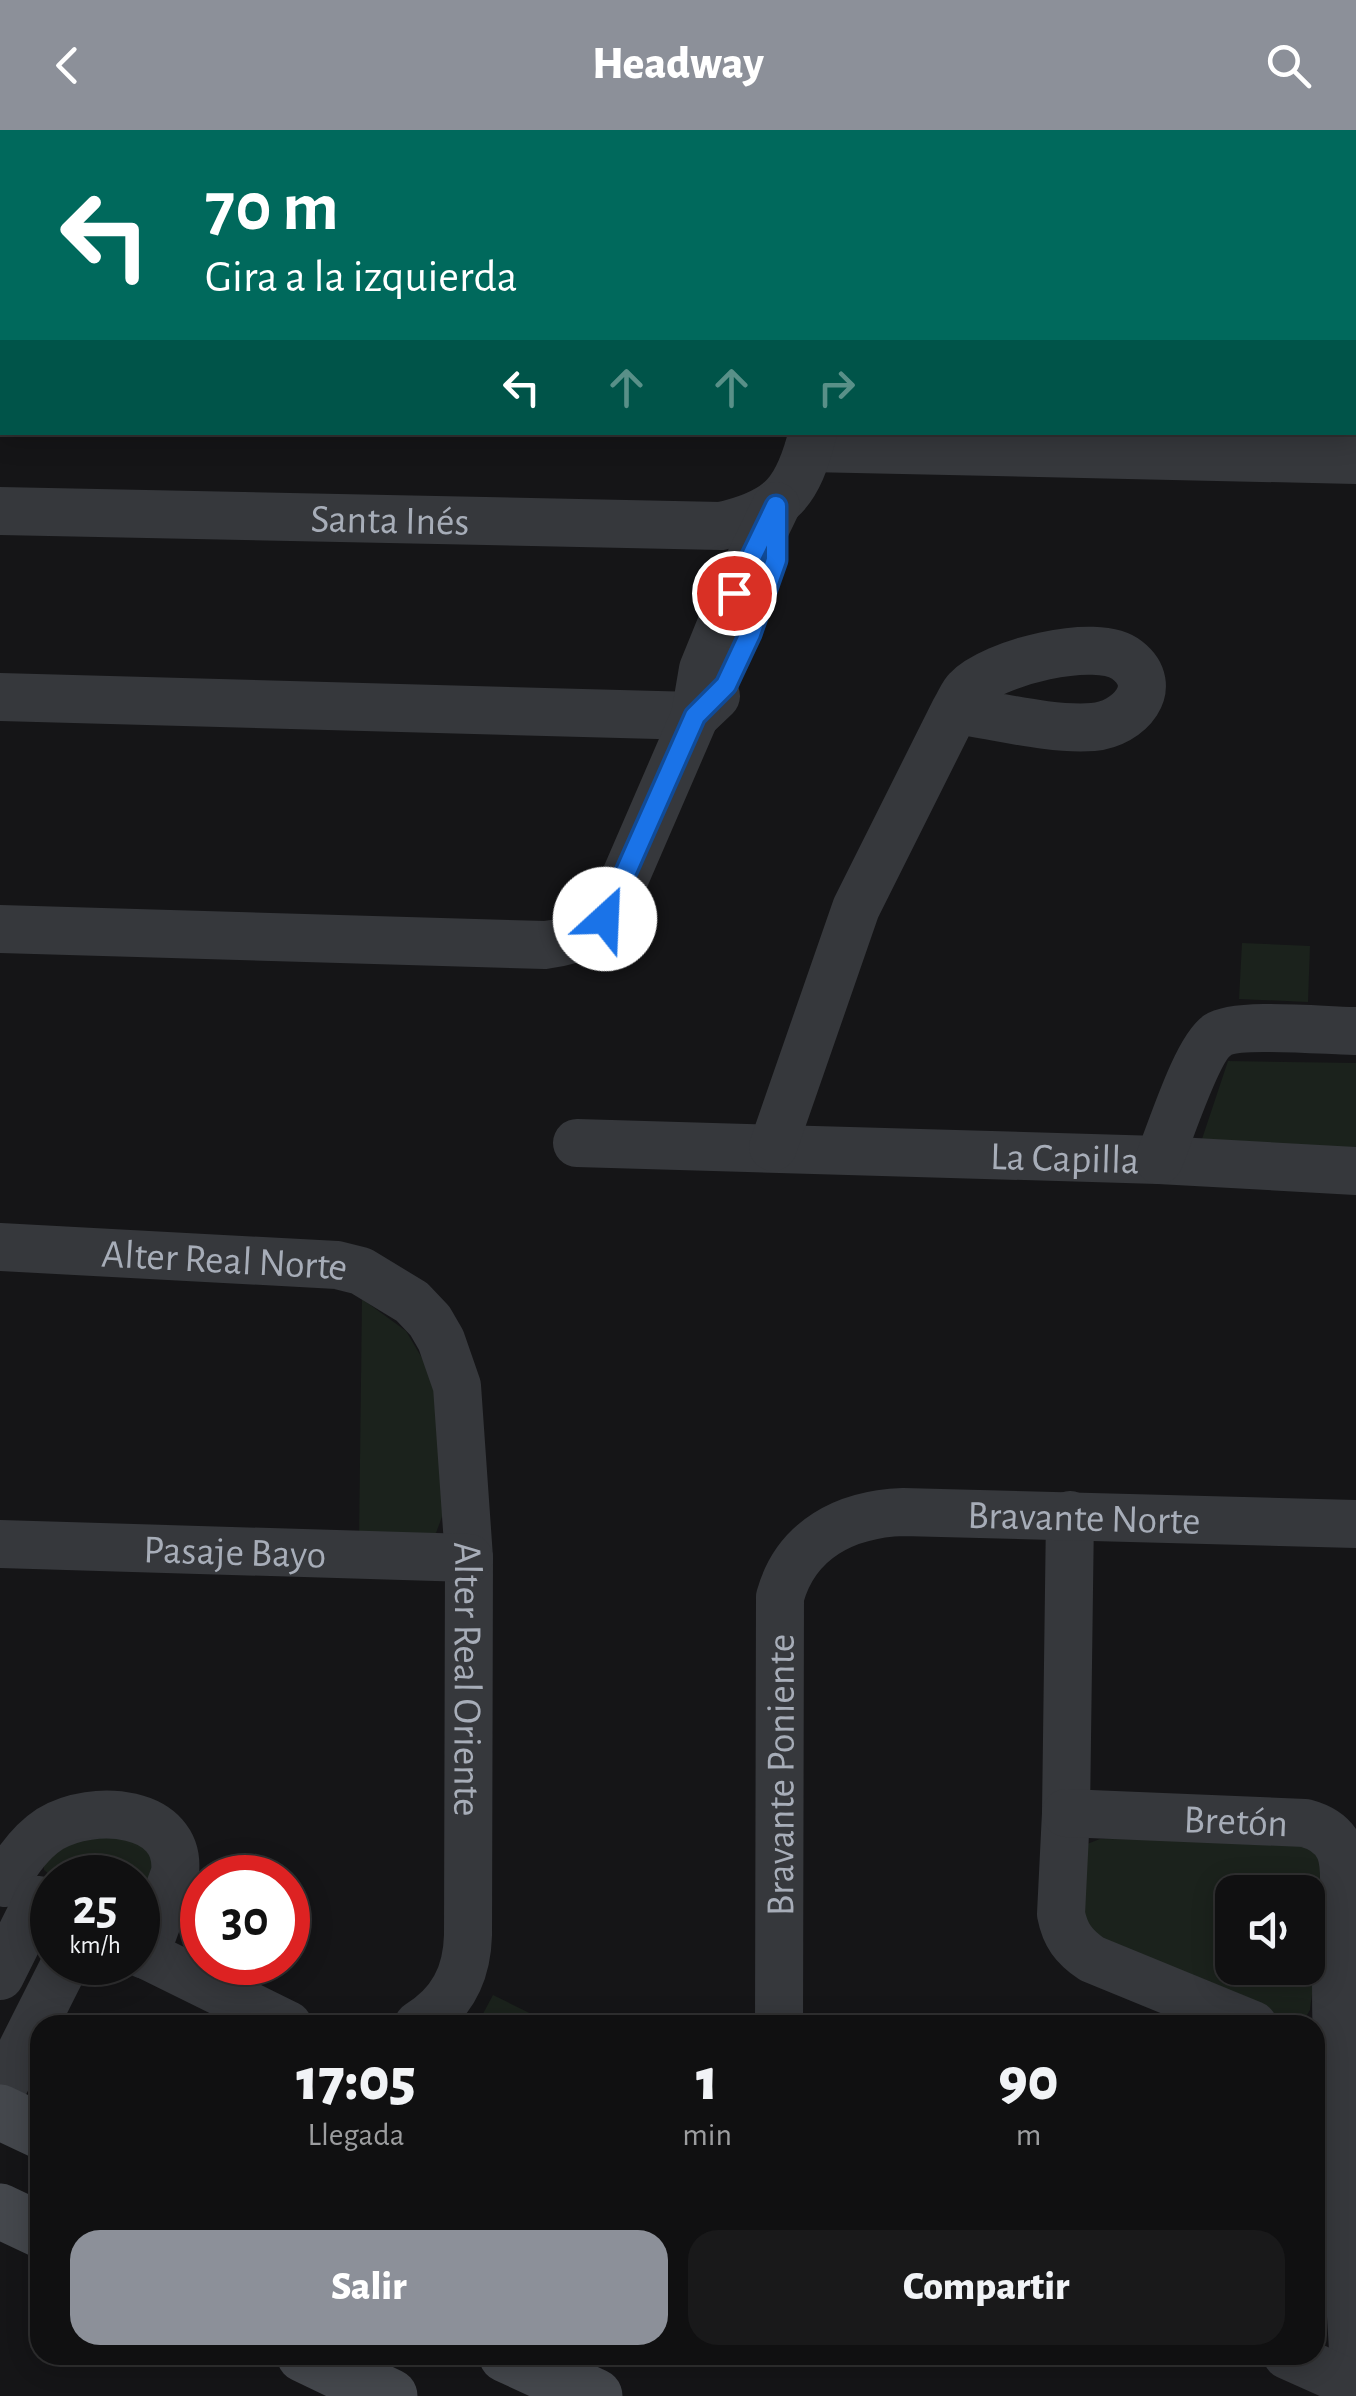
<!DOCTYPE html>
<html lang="es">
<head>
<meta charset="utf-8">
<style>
  body { margin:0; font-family:"Alegreya Sans",sans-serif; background:#19191a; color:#f1f3f6; height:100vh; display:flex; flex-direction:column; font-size:38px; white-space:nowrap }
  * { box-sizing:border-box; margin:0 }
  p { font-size:32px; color:#9c9d9f }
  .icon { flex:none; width:55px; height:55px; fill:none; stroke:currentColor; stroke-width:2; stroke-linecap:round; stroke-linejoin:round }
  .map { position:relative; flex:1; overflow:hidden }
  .panel { position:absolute; left:30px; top:1885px; width:1295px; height:350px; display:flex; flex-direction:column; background:#101011; border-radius:30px; box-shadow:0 5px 25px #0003,0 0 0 2px #303031 }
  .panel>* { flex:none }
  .hud { position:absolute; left:0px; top:0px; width:1358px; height:305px; box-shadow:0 5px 25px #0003,0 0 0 2px #303031; background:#00695c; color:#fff; overflow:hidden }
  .buttons { position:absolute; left:1215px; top:1745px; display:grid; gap:20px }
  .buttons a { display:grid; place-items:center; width:110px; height:110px; border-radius:20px; background:#101011; box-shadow:0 5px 25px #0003,0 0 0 2px #303031; font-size:50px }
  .speed { position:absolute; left:30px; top:1725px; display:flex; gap:20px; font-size:50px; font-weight:700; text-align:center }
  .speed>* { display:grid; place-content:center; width:130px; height:130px; border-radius:50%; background:#101011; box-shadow:0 5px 25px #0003,0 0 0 2px #303031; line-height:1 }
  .speed small { font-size:25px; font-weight:400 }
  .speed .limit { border:15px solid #d22; background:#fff; color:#111 }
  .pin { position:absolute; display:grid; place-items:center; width:85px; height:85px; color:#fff; margin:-42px; border:5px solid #fff; border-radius:50%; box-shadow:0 2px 10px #0007 }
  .me { position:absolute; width:110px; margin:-55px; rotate:25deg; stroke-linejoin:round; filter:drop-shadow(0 0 8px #0008) }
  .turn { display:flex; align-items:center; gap:35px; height:210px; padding:0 40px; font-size:45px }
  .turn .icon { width:130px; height:130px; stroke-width:2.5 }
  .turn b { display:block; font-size:70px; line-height:85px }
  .lanes { display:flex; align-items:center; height:95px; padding:0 40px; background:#0003; justify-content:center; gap:50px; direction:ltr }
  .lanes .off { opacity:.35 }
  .eta { display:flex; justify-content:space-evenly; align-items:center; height:170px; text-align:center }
  .eta b { font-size:60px; font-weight:800; line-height:70px }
  .button { display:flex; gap:20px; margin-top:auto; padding:20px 40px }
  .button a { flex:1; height:115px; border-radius:30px; background:#8c9099; color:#fff; font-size:40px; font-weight:800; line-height:115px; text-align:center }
  .button a+a { background:#19191a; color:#f1f3f6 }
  header { display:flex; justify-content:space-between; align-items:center; height:130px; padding:0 40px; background:#8c9099; color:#fff; font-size:45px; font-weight:800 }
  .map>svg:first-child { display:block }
</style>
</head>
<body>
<header><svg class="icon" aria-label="back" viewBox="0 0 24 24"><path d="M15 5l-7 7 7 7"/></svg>Headway<svg class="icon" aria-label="search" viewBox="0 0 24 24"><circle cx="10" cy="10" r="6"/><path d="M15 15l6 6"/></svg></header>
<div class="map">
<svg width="1356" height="2266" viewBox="0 0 1356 2266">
  <rect width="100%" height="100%" fill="#151517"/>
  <g fill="#1b221c" fill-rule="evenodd">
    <path d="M1242 813 1310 816 1308 872 1239 869Z"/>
    <path d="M1228 931 1356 933V1028L1197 1024Z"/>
    <path d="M362 1169 406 1201 435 1250 443 1384 433 1411 359 1412Z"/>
    <path d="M124 1699 161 1733 138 1785V1748L53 1747 44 1740 43 1731 92 1701Z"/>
    <path d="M1100 1709 1295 1711C1304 1716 1316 1720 1320 1730 1331 1756 1314 1848 1310 1880L1305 1888 1289 1890 1100 1820 1079 1792 1087 1714ZM1232 1762H1308V1838H1232Z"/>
    <path d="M493 1865 554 1895H477Z"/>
  </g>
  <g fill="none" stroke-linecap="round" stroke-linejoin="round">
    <g stroke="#36383c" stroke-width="48">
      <path d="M888 2V0"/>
      <path d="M809 318 1356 330"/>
      <path id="s1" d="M0 381 721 396C782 382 798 362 813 302"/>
      <path d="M0 567 695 586 716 566"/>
      <path d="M0 799 545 815C578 811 598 801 615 771L695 586 703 539 734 463 776 376"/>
      <path id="s2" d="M577 1013 1159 1030 1356 1041"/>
      <path d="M773 1017 856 778 955 580C959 574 962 565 967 560 992 533 1097 506 1127 530 1162 557 1129 594 1093 597 1049 600 999 586 955 580"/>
      <path d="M1159 1030C1170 1004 1197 918 1218 905 1237 892 1329 901 1356 901"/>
      <path id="s3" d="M0 1117 337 1135 361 1141 412 1172 430 1191 441 1210 457 1256 469 1428 468 1805C467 1845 452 1874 418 1895"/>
      <path d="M1070 1385 1066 1683 1061 1784C1065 1805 1074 1817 1092 1829L1253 1895"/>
      <path id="s4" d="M0 1414 469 1428"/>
      <path id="s5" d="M1066 1683 1305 1693C1320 1697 1334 1705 1340 1720 1351 1748 1336 1817 1336 1850 1336 1985 1348 2121 1355 2256"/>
      <path d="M5 1753C16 1732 30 1712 50 1699 92 1673 182 1679 175 1743L145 1825"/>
      <path d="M138 1821 288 1895"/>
      <path d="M0 1846 38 1770"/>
      <path id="s6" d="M779 1895 780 1467C796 1409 846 1384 903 1382L1356 1394"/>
      <path d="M0 1963 66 1832"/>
      <path d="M1287 2225 1356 2256"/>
    </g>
    <g stroke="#44474c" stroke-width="55">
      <path d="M0 1982 40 2001"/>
      <path d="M0 2081 40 2100"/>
      <path d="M304 2225 390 2266"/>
      <path d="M506 2225 595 2266"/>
    </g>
  </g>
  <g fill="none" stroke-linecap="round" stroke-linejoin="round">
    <defs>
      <path id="route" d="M605 789 695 586 726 555 750 504 776 430V376L734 463"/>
    </defs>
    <use href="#route" stroke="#114b97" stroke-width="25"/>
    <use href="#route" stroke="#1a73e8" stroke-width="18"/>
  </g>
  <g text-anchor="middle" stroke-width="10" stroke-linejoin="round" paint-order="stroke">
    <g font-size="40" fill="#a7adb8" stroke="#101012">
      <text dy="14" stroke="none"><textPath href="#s1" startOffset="390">Santa Inés</textPath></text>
      <text dy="14" stroke="none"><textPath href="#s2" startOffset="488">La Capilla</textPath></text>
      <text dy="14" stroke="none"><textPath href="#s3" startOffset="225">Alter Real Norte</textPath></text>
      <text dy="14" stroke="none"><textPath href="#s6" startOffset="770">Bravante Norte</textPath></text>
      <text dy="14" stroke="none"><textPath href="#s4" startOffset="235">Pasaje Bayo</textPath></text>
      <text dy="14" stroke="none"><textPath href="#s3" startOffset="812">Alter Real Oriente</textPath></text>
      <text dy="14" stroke="none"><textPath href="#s6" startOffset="250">Bravante Poniente</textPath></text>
      <text dy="14" stroke="none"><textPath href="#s5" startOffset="170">Bretón</textPath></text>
    </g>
  </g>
</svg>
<div class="buttons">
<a><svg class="icon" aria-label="sound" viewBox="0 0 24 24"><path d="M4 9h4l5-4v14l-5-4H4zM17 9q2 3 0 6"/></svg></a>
</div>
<div class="speed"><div>25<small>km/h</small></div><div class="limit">30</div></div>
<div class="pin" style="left:734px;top:463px;background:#d93025"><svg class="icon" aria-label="arrive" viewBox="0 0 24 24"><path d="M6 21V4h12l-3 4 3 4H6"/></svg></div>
<svg class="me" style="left:605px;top:789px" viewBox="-20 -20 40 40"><circle r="19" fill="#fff"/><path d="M0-13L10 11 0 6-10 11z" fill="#1a73e8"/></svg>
<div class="hud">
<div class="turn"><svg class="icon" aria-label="left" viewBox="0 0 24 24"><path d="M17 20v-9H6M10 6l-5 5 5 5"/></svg><div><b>70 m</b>Gira a la izquierda</div></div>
<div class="lanes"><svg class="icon" aria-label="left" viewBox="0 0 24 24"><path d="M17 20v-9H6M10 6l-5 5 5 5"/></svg><svg class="icon off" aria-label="ahead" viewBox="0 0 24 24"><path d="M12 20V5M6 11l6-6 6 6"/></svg><svg class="icon off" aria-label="ahead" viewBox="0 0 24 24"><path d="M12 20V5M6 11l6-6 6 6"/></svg><svg class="icon off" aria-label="right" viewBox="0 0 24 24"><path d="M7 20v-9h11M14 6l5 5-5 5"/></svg></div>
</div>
<section class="panel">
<div class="eta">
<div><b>17:05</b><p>Llegada</p></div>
<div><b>1</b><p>min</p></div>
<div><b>90</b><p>m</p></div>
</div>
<div class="button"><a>Salir</a><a>Compartir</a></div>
</section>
</div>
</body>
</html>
